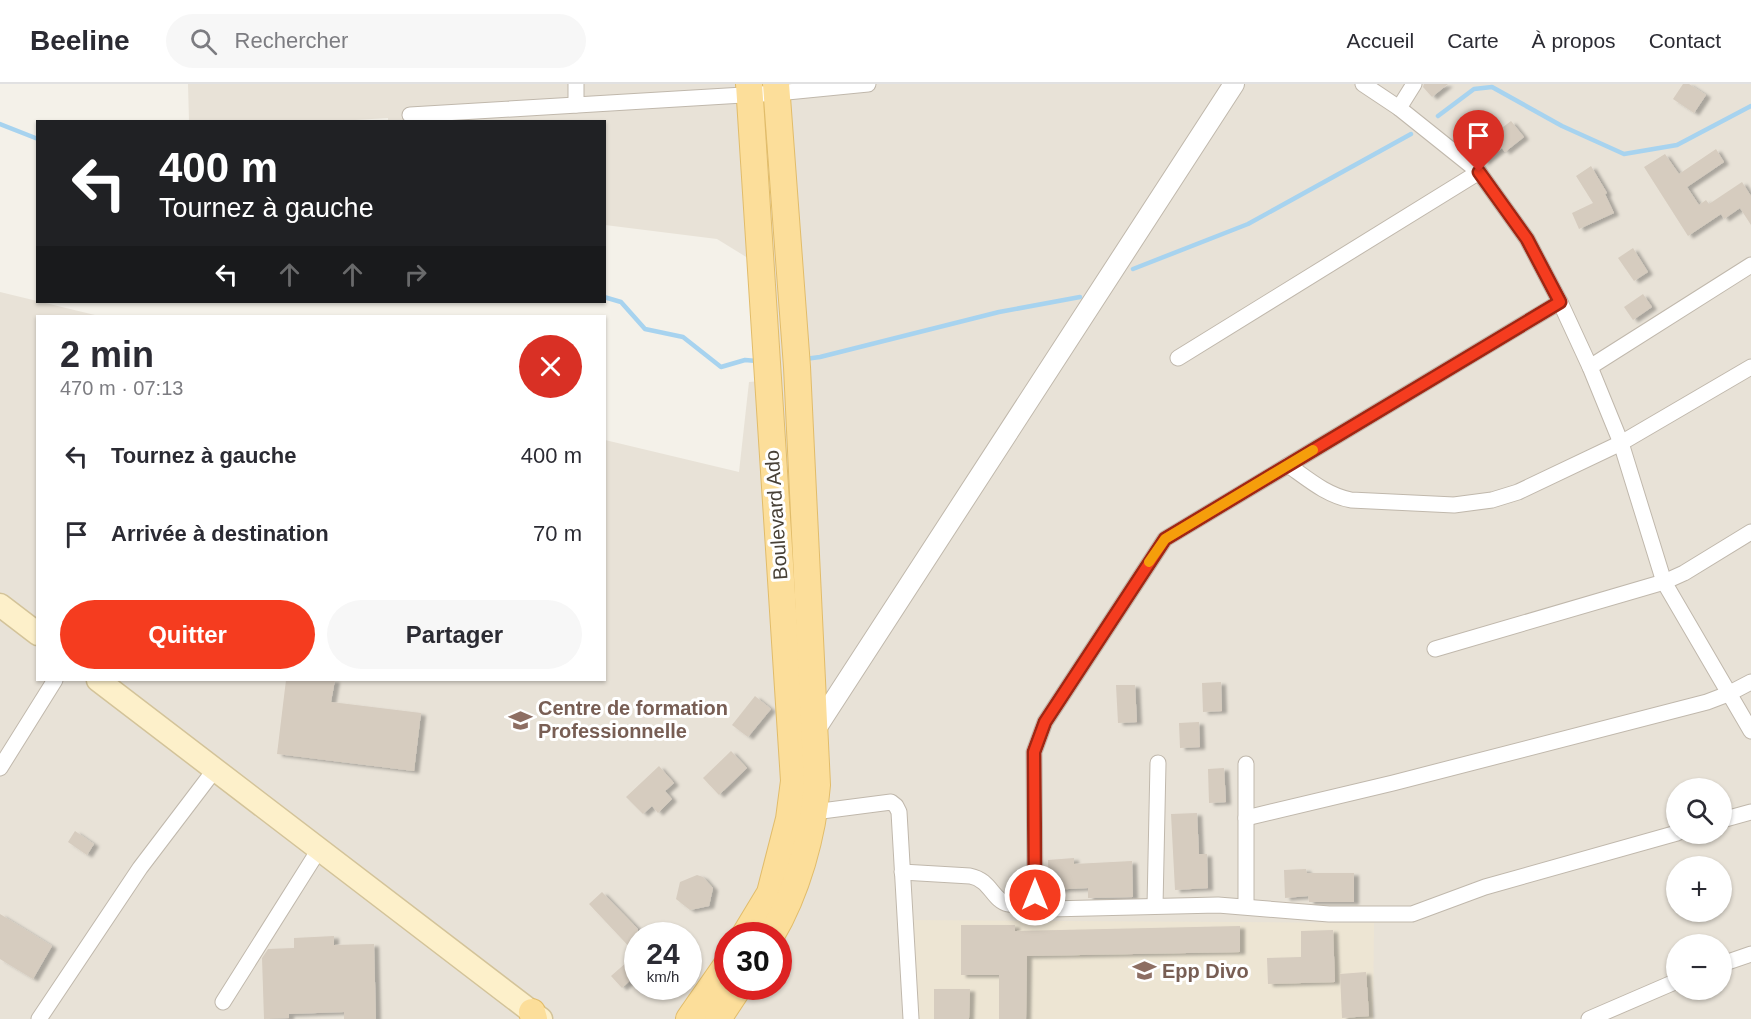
<!DOCTYPE html>
<html lang="fr">
<head>
<meta charset="utf-8">
<style>
  body { margin:0; font-family:Helvetica,sans-serif; background:#f7f7f7; color:#2b2b33; height:100vh; display:flex; flex-direction:column; font-size:22px; white-space:nowrap }
  * { box-sizing:border-box; margin:0 }
  p { font-size:20px; color:#7c7c81 }
  .icon { flex:none; width:33px; height:33px; fill:none; stroke:currentColor; stroke-width:2; stroke-linecap:round; stroke-linejoin:round }
  .map { position:relative; flex:1; overflow:hidden }
  .side { position:absolute; left:36px; top:231px; width:570px; height:366px; display:flex; flex-direction:column; background:#fff; border-radius:0px; box-shadow:0 2px 4px #0004 }
  .side>* { flex:none }
  .top-card { position:absolute; left:36px; top:36px; width:570px; height:183px; border-radius:0px; box-shadow:0 2px 4px #0004; background:#202124; color:#fff; overflow:hidden }
  .tools { position:absolute; left:1666px; top:694px; display:grid; gap:12px }
  .tools a { display:grid; place-items:center; width:66px; height:66px; border-radius:50%; background:#fff; box-shadow:0 2px 4px #0004; font-size:30px }
  .speed { position:absolute; left:624px; top:838px; display:flex; gap:12px; font-size:30px; font-weight:700; text-align:center }
  .speed>* { display:grid; place-content:center; width:78px; height:78px; border-radius:50%; background:#fff; box-shadow:0 2px 4px #0004; line-height:1 }
  .speed small { font-size:15px; font-weight:400 }
  .speed .limit { border:9px solid #d22; background:#fff; color:#111 }
  .pin { position:absolute; display:grid; place-items:center; width:51px; height:51px; color:#fff; margin:-62px -26px; border-radius:50% 50% 50% 0; rotate:-45deg; box-shadow:0 0 6px #0007 }
  .pin .icon { rotate:45deg }
  .me { position:absolute; width:66px; margin:-33px; rotate:0deg; stroke-linejoin:round; filter:drop-shadow(0 0 4px #0008) }
  .turn { display:flex; align-items:center; gap:21px; height:126px; padding:0 24px; font-size:27px }
  .turn .icon { width:78px; height:78px; stroke-width:2.5 }
  .turn b { display:block; font-size:42px; line-height:51px }
  .lanes { display:flex; align-items:center; height:57px; padding:0 24px; background:#0003; justify-content:center; gap:30px; direction:ltr }
  .lanes .off { opacity:.35 }
  .round { display:grid; place-items:center; flex:none; width:63px; height:63px; border-radius:32px; background:#f7f7f7 }
  .head { display:flex; align-items:center; justify-content:space-between; height:102px; padding:0 24px }
  h1 { font-size:36px; font-weight:700; line-height:45px }
  .action { display:flex; gap:12px; margin-top:auto; padding:12px 24px }
  .action a { flex:1; height:69px; border-radius:36px; background:#f53c1f; color:#fff; font-size:24px; font-weight:700; line-height:69px; text-align:center }
  .action a+a { background:#f7f7f7; color:#2b2b33 }
  ul { padding:0; list-style:none }
  li { display:flex; align-items:center; gap:18px; height:78px; padding:0 24px }
  li div { flex:1 }
  li b { display:block; font-size:22px }
  li em { font-style:normal }
  header { display:flex; align-items:center; gap:36px; box-sizing:border-box; height:84px; padding:0 30px; background:#fff; border-bottom:2px solid #e1e1e2 }
  header strong { font-size:28px }
  nav { display:flex; gap:33px; margin-inline-start:auto; font-size:21px }
  .search { width:420px; height:54px; background:#f7f7f7; display:flex; align-items:center; gap:15px; box-sizing:border-box; padding:0 21px; border-radius:33px; color:#7c7c81; font-size:22px }
  .map>svg:first-child { display:block }
</style>
</head>
<body>
<header>
<strong>Beeline</strong>
<div class="search"><svg class="icon" aria-label="search" viewBox="0 0 24 24"><circle cx="10" cy="10" r="6"/><path d="M15 15l6 6"/></svg>Rechercher</div>
<nav><a>Accueil</a><a>Carte</a><a>À propos</a><a>Contact</a></nav>
</header>
<div class="map">
<svg width="1751" height="935" viewBox="0 0 1751 935">
  <defs>
    <filter id="shadow"><feDropShadow dx="5" dy="2.5" stdDeviation="1.5" flood-color="#0004"/></filter>
  </defs>
  <rect width="100%" height="100%" fill="#f4f1e9"/>
  <path fill="#e8e2d7" fill-rule="evenodd" d="M188 0H1751V935H0V208L99 232H38V596H604L605 356 739 388 749 298 771 296 769 187 717 155 605 141 604 38H388V34L323 38 189 37ZM1677 705H1722V750H1677ZM1677 783H1722V828H1677ZM638 852H688V903H638ZM728 852H778V903H728ZM1677 861H1722V906H1677Z"/>
  <path fill="#ede5d3" d="M912 836 1374 839 1373 935H917Z"/>
  <g fill="none" stroke-linecap="round" stroke-linejoin="round">
    <g stroke="#a7d3ef" stroke-width="4.5">
      <path d="M1438 32 1474 5 1492 3 1562 42 1624 70 1677 61 1751 22"/>
      <path d="M0 40 38 55"/>
      <path d="M1133 185 1248 140 1411 50"/>
      <path d="M604 213 621 218 645 245 683 253 721 283 745 276 757 277"/>
      <path d="M805 275 820 273 999 228 1080 213"/>
    </g>
  </g>
  <g fill="#d6ccbf" filter="url(#shadow)">
    <path d="M1424 0H1448L1432 13 1423 3Z"/>
    <path d="M1683 0H1689L1706 11 1694 29 1673 15Z"/>
    <path d="M1476 35 1490 53 1511 37 1524 53 1505 68 1502 64 1484 78 1460 47Z"/>
    <path d="M1716 65 1724 78 1687 103 1699 121 1706 116 1709 120 1742 98 1751 112V141L1740 124 1724 135 1721 130 1688 152 1644 83 1665 70 1679 90Z"/>
    <path d="M1591 82 1607 109 1605 110 1614 129 1579 145 1572 129 1593 119 1576 92Z"/>
    <path d="M1633 164 1648 188 1634 197 1618 174Z"/>
    <path d="M1643 210 1652 223 1633 236 1624 223Z"/>
    <path d="M286 596H335L331 618 421 629 414 687 277 670Z"/>
    <path d="M1221 598 1222 627 1203 628 1202 599Z"/>
    <path d="M1116 601H1135L1137 638 1118 639Z"/>
    <path d="M755 612 771 625 748 653 732 641Z"/>
    <path d="M1199 638 1200 663 1180 664 1179 639Z"/>
    <path d="M731 667 747 684 719 711 703 694Z"/>
    <path d="M659 682 674 699 665 707 672 715 658 729 652 722 643 730 626 713Z"/>
    <path d="M1224 684 1226 718 1209 719 1208 685Z"/>
    <path d="M1197 729 1199 770H1207L1208 804 1175 806 1171 730Z"/>
    <path d="M75 747 94 760 87 771 68 758Z"/>
    <path d="M1074 774V780L1132 777 1133 813 1088 814V804L1049 806 1048 776Z"/>
    <path d="M1306 785 1307 789H1354V818H1309L1308 812 1285 814 1284 786Z"/>
    <path d="M697 791 703 793 713 804 709 822 690 826 676 815 680 798Z"/>
    <path d="M602 808 638 845V889L622 904 611 892 636 870 589 820Z"/>
    <path d="M0 830 52 862 33 895 0 875Z"/>
    <path d="M961 841H1015V847L1240 842V868L1027 872 1026 935H999V891H961Z"/>
    <path d="M1333 846 1335 898 1268 900 1267 874 1301 873V847Z"/>
    <path d="M334 852V861L374 860 376 935H344V928L289 930V934L264 935 262 874 268 865 294 864V854Z"/>
    <path d="M1366 888 1369 932 1342 934 1340 890Z"/>
    <path d="M934 905H970L969 935H934Z"/>
  </g>
  <g fill="none" stroke-linecap="round" stroke-linejoin="round">
    <defs>
      <g id="minor">
        <path d="M576 0V21"/>
        <path d="M1363 0 1399 24 1479 88 1527 155 1560 218 1590 283 1621 359 1664 498 1751 647"/>
        <path d="M1399 24 1414 0"/>
        <path d="M410 31 777 9 868 0"/>
        <path d="M1560 218 1165 455 1045 638 1034 668 1035 811C1037 820 1039 824 1049 825L1218 821 1329 830H1412L1485 803 1677 749"/>
        <path d="M1178 274 1479 88"/>
        <path d="M1590 283 1751 181"/>
        <path d="M1288 381C1308 395 1326 411 1351 416L1454 421 1492 416 1518 408 1621 359 1751 283"/>
        <path d="M1435 565 1664 498 1684 489 1751 448"/>
        <path d="M0 684 55 596"/>
        <path d="M814 728 891 718 896 722 899 728 911 935"/>
        <path d="M1246 734 1393 699 1707 618 1728 610 1751 598"/>
        <path d="M1722 736 1751 728"/>
        <path d="M902 788 970 792C991 796 992 816 1008 820 1017 822 1028 820 1037 820"/>
        <path d="M1155 822 1158 679"/>
        <path d="M1246 822V680"/>
        <path d="M1722 880 1751 870"/>
        <path d="M223 918 320 764"/>
        <path d="M39 935 140 784 216 684"/>
        <path d="M1589 935 1677 897"/>
      </g>
      <path id="tertiary" d="M815 646 1234 0"/>
      <g id="secondary">
        <path d="M0 521 38 550"/>
        <path d="M98 596 541 935"/>
      </g>
      <g id="primary">
        <path d="M744 852 770 809 789 735 794 697 749 0"/>
        <path d="M771 852C797 808 813 751 817 701L797 283 776 0"/>
        <path d="M532 928 534 935"/>
        <path d="M689 935 728 879"/>
        <path d="M718 935 739 903"/>
      </g>
    </defs>
    <use href="#minor" stroke="#c0b8ac" stroke-width="17"/>
    <use href="#tertiary" stroke="#c0b8ac" stroke-width="22"/>
    <use href="#secondary" stroke="#d3c399" stroke-width="25"/>
    <use href="#primary" stroke="#e1bc6a" stroke-width="28"/>
    <use href="#minor" stroke="#fff" stroke-width="15"/>
    <use href="#tertiary" stroke="#fff" stroke-width="20"/>
    <use href="#secondary" stroke="#fdf0ca" stroke-width="22"/>
    <use href="#primary" stroke="#fcde9a" stroke-width="26"/>
  </g>
  <g fill="none" stroke-linecap="round" stroke-linejoin="round">
    <defs>
      <path id="route" d="M1035 811 1034 668 1045 638 1165 455 1560 218 1527 155 1479 88"/>
    </defs>
    <use href="#route" stroke="#9f2714" stroke-width="15"/>
    <use href="#route" stroke="#f53c1f" stroke-width="10"/>
    <path stroke="#f59e0b" stroke-width="10" d="M1149 478 1165 455 1313 366"/>
  </g>
  <defs>
    <symbol id="school-bare" viewBox="-9 -9 18 18"><path d="M0-5L7-2L0 1L-7-2ZM-4 1L0 2.5L4 1V4Q0 6-4 4Z" fill="#8d6e63" stroke="#fff" stroke-width="2.5" paint-order="stroke"/></symbol>
  </defs>
  <g fill-rule="evenodd">
    <use href="#school-bare" x="504" y="620" width="33" height="33"/>
    <use href="#school-bare" x="1128" y="870" width="33" height="33"/>
  </g>
  <g text-anchor="middle" stroke-width="6" stroke-linejoin="round" paint-order="stroke">
    <g font-size="20" fill="#484137" stroke="#fff">
      <text transform="translate(776 431) rotate(-94)" y="7">Boulevard Ado</text>
    </g>
    <g font-size="20" font-weight="bold" fill="#785e54" stroke="#fff" text-anchor="start">
      <text x="538" y="631">Centre de formation<tspan x="538" dy="23">Professionnelle</tspan></text>
      <text x="1162" y="894">Epp Divo</text>
    </g>
  </g>
</svg>
<div class="tools">
<a><svg class="icon" aria-label="search" viewBox="0 0 24 24"><circle cx="10" cy="10" r="6"/><path d="M15 15l6 6"/></svg></a>
<a>+</a>
<a>−</a>
</div>
<div class="speed"><div>24<small>km/h</small></div><div class="limit">30</div></div>
<div class="pin" style="left:1479px;top:88px;background:#d93025"><svg class="icon" aria-label="arrive" viewBox="0 0 24 24"><path d="M6 21V4h12l-3 4 3 4H6"/></svg></div>
<svg class="me" style="left:1035px;top:811px" viewBox="-20 -20 40 40"><circle r="17" fill="#f53c1f" stroke="#fff" stroke-width="3"/><path d="M0-11L8 9 0 5-8 9z" fill="#fff"/></svg>
<div class="top-card">
<div class="turn"><svg class="icon" aria-label="left" viewBox="0 0 24 24"><path d="M17 20v-9H6M10 6l-5 5 5 5"/></svg><div><b>400 m</b>Tournez à gauche</div></div>
<div class="lanes"><svg class="icon" aria-label="left" viewBox="0 0 24 24"><path d="M17 20v-9H6M10 6l-5 5 5 5"/></svg><svg class="icon off" aria-label="ahead" viewBox="0 0 24 24"><path d="M12 20V5M6 11l6-6 6 6"/></svg><svg class="icon off" aria-label="ahead" viewBox="0 0 24 24"><path d="M12 20V5M6 11l6-6 6 6"/></svg><svg class="icon off" aria-label="right" viewBox="0 0 24 24"><path d="M7 20v-9h11M14 6l5 5-5 5"/></svg></div>
</div>
<section class="side">
<div class="head"><div><h1>2 min</h1><p>470 m · 07:13</p></div><a class="round" style="background:#d93025;color:#fff"><svg class="icon" aria-label="close" viewBox="0 0 24 24"><path d="M6 6l12 12M18 6L6 18"/></svg></a></div>
<ul>
<li><svg class="icon" aria-label="left" viewBox="0 0 24 24"><path d="M17 20v-9H6M10 6l-5 5 5 5"/></svg><div><b>Tournez à gauche</b></div><em>400 m</em></li>
<li><svg class="icon" aria-label="arrive" viewBox="0 0 24 24"><path d="M6 21V4h12l-3 4 3 4H6"/></svg><div><b>Arrivée à destination</b></div><em>70 m</em></li>
</ul>
<div class="action"><a>Quitter</a><a>Partager</a></div>
</section>
</div>
</body>
</html>
